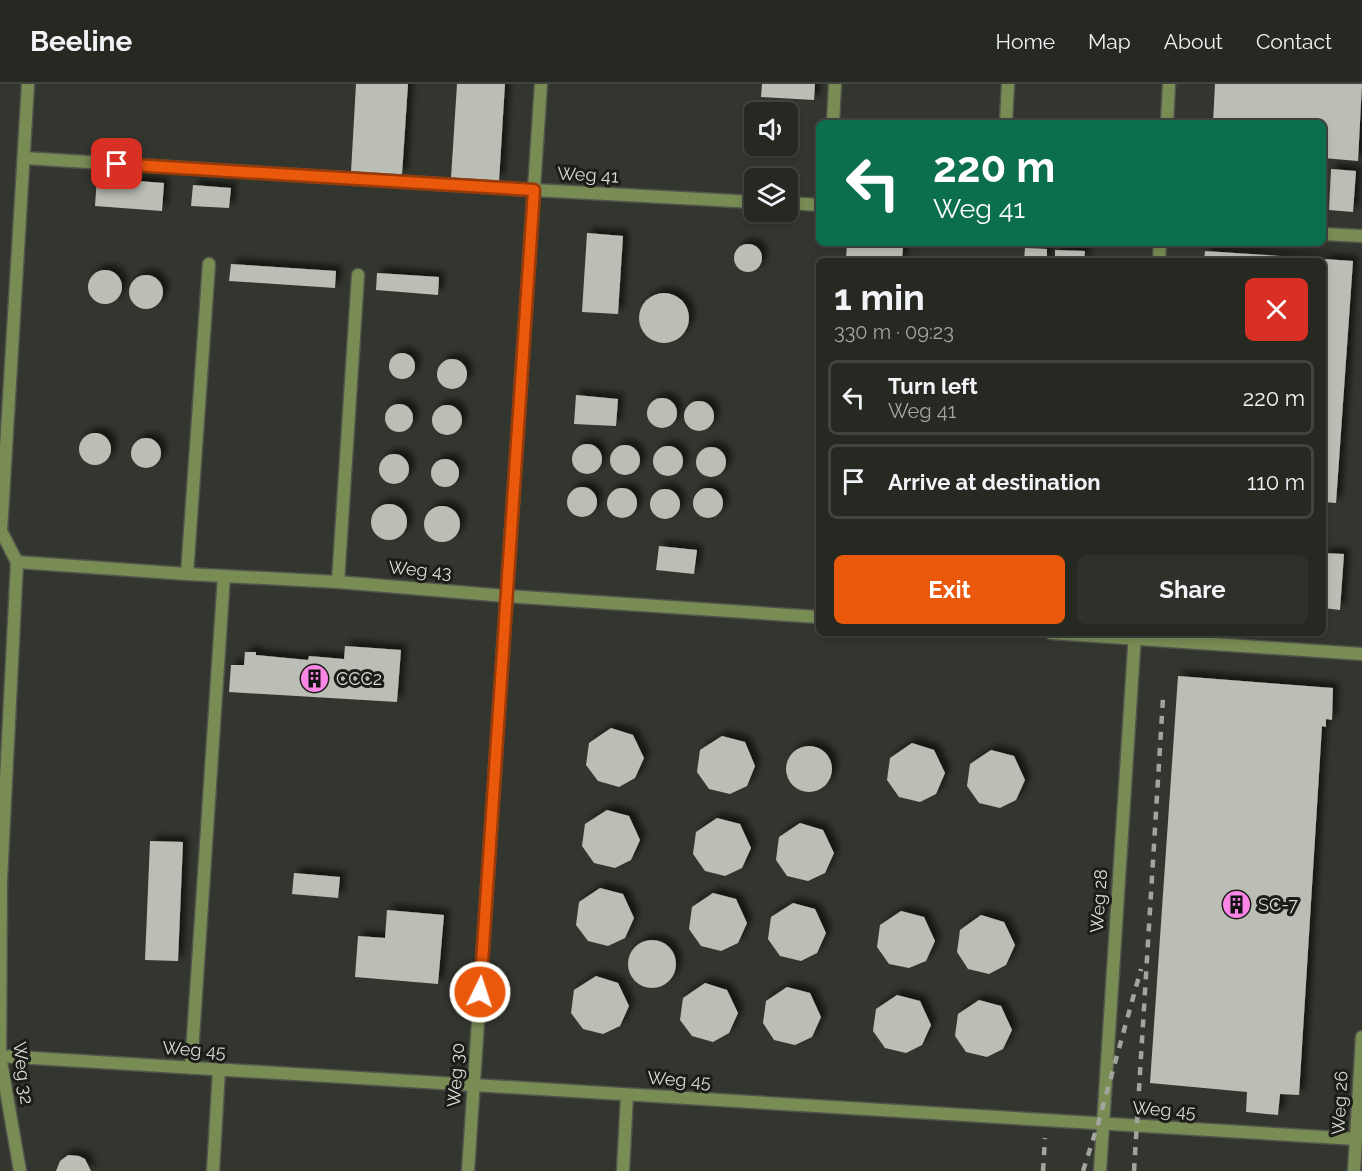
<!DOCTYPE html>
<html lang="en">
<head>
<meta charset="utf-8">
<style>
  body { margin:0; font-family:Raleway,sans-serif; background:#2e302a; color:#f1f3f6; height:100vh; display:flex; flex-direction:column; font-size:22px; white-space:nowrap }
  * { box-sizing:border-box; margin:0 }
  p { font-size:20px; color:#a4a6a5 }
  .icon { flex:none; width:33px; height:33px; fill:none; stroke:currentColor; stroke-width:2; stroke-linecap:round; stroke-linejoin:round }
  .map { position:relative; flex:1; overflow:hidden }
  .panel { position:absolute; left:816px; top:174px; width:510px; height:378px; display:flex; flex-direction:column; background:#262822; border-radius:9px; box-shadow:0 3px 9px #0003,0 0 0 2px #424440 }
  .panel>* { flex:none }
  .guide { position:absolute; left:816px; top:36px; width:510px; height:126px; border-radius:9px; box-shadow:0 3px 9px #0003,0 0 0 2px #424440; background:#0b6e4f; color:#fff; overflow:hidden }
  .controls { position:absolute; left:744px; top:18px; display:grid; gap:12px }
  .controls a { display:grid; place-items:center; width:54px; height:54px; border-radius:9px; background:#262822; box-shadow:0 3px 9px #0003,0 0 0 2px #424440; font-size:30px }
  .pin { position:absolute; display:grid; place-items:center; width:51px; height:51px; color:#fff; margin:-26px; border-radius:12px; box-shadow:0 3px 9px #0006 }
  .me { position:absolute; width:66px; margin:-33px; rotate:4deg; stroke-linejoin:round; filter:drop-shadow(0 0 4px #0008) }
  .turn { display:flex; align-items:center; gap:21px; height:126px; padding:0 18px; font-size:27px }
  .turn .icon { width:78px; height:78px; stroke-width:2.5 }
  .turn b { display:block; font-size:42px; line-height:51px }
  .round { display:grid; place-items:center; flex:none; width:63px; height:63px; border-radius:9px; background:#2e302a }
  .summary { display:flex; align-items:center; justify-content:space-between; height:102px; padding:0 18px }
  h1 { font-size:36px; font-weight:700; line-height:45px }
  .action { display:flex; gap:12px; margin-top:auto; padding:12px 18px }
  .action a { flex:1; height:69px; border-radius:9px; background:#ea580c; color:#fff; font-size:24px; font-weight:700; line-height:69px; text-align:center }
  .action a+a { background:#2e302a; color:#f1f3f6 }
  ul { padding:0; list-style:none }
  li { display:flex; align-items:center; gap:18px; height:75px; margin:0 12px 9px; padding:0 6px; border:3px solid #424440; border-radius:9px }
  li div { flex:1 }
  li b { display:block; font-size:22px }
  li em { font-style:normal }
  header { display:flex; align-items:center; gap:36px; box-sizing:border-box; height:84px; padding:0 30px; background:#262822; border-bottom:2px solid #424440 }
  header strong { font-size:28px }
  nav { display:flex; gap:33px; margin-inline-start:auto; font-size:21px }
  .map>svg:first-child { display:block }
</style>
</head>
<body>
<header>
<strong>Beeline</strong>
<nav><a>Home</a><a>Map</a><a>About</a><a>Contact</a></nav>
</header>
<div class="map">
<svg width="1362" height="1087" viewBox="0 0 1362 1087">
  <defs>
    <filter id="shadow"><feDropShadow dx="5.5" dy="-5.5" stdDeviation="3" flood-color="#0009"/></filter>
  </defs>
  <rect width="100%" height="100%" fill="#33362e"/>
  <g fill="#babeb4" filter="url(#shadow)">
    <path d="M356 0H408L402 91 351 88Z"/>
    <path d="M457 0H505L499 97 451 94Z"/>
    <path d="M762 0H815L814 16 761 13Z"/>
    <path d="M1215 0H1362L1358 77 1323 74V39H1213Z"/>
    <path d="M1331 85 1356 87 1353 128 1329 126Z"/>
    <path d="M97 94 164 99 162 127 95 122Z"/>
    <path d="M193 101 231 104 229 124 191 122Z"/>
    <path d="M587 149 623 152 618 230 582 228Z"/>
    <path d="M847 159 903 163 902 177 846 175Z"/>
    <circle cx="748" cy="174" r="14"/>
    <path d="M1025 164 1047 165V177H1024Z"/>
    <path d="M1055 166 1085 167 1084 177H1055Z"/>
    <path d="M1205 167 1353 177 1336 419 1323 418V177H1204Z"/>
    <path d="M231 180 336 187 335 204 229 197Z"/>
    <circle cx="105" cy="203" r="17"/>
    <path d="M377 189 439 193 438 211 376 206Z"/>
    <circle cx="146" cy="208" r="17"/>
    <circle cx="664" cy="234" r="25"/>
    <circle cx="402" cy="282" r="13"/>
    <circle cx="452" cy="290" r="15"/>
    <path d="M576 311 618 315 616 342 574 340Z"/>
    <circle cx="662" cy="329" r="15"/>
    <circle cx="699" cy="332" r="15"/>
    <circle cx="399" cy="334" r="14"/>
    <circle cx="447" cy="336" r="15"/>
    <circle cx="95" cy="365" r="16"/>
    <circle cx="146" cy="369" r="15"/>
    <circle cx="587" cy="375" r="15"/>
    <circle cx="625" cy="376" r="15"/>
    <circle cx="668" cy="377" r="15"/>
    <circle cx="711" cy="378" r="15"/>
    <circle cx="394" cy="385" r="15"/>
    <circle cx="445" cy="389" r="14"/>
    <circle cx="582" cy="418" r="15"/>
    <circle cx="622" cy="419" r="15"/>
    <circle cx="708" cy="419" r="15"/>
    <circle cx="665" cy="420" r="15"/>
    <circle cx="389" cy="438" r="18"/>
    <circle cx="442" cy="440" r="18"/>
    <path d="M659 462 697 466 694 490 656 486Z"/>
    <path d="M1323 469 1344 470 1340 526 1323 524Z"/>
    <path d="M345 562 401 566 397 618 229 608 231 581H244L245 568H256V571L308 576 309 572 344 575Z"/>
    <path d="M1178 592 1333 604 1332 636 1326 635V643L1322 642 1299 1011 1280 1010 1278 1031 1246 1028 1247 1008 1150 999Z"/>
    <path d="M611 644 633 651 644 674 635 694 619 703 598 697 586 681 589 659Z"/>
    <path d="M722 652 745 658 755 682 747 702 730 710 709 705 697 688 700 666Z"/>
    <path d="M912 659 934 666 945 689 936 710 920 718 899 713 887 696 890 674Z"/>
    <circle cx="809" cy="685" r="23"/>
    <path d="M991 666 1014 672 1025 696 1016 716 1000 724 979 719 967 702 970 680Z"/>
    <path d="M607 726 629 732 640 756 631 776 615 784 594 779 582 762 585 740Z"/>
    <path d="M717 734 740 740 751 764 742 784 725 792 705 787 693 770 696 748Z"/>
    <path d="M800 739 823 746 834 769 825 789 808 797 787 792 776 776 779 753Z"/>
    <path d="M150 757 183 758 178 877 145 876Z"/>
    <path d="M294 789 340 793 338 814 292 810Z"/>
    <path d="M600 804 623 810 634 834 625 854 608 862 588 857 576 841 579 818Z"/>
    <path d="M713 809 736 815 747 839 738 859 721 867 701 862 689 845 692 823Z"/>
    <path d="M793 819 815 825 826 849 817 869 801 877 780 872 768 855 771 833Z"/>
    <path d="M387 826 444 831 438 900 355 893 358 852 385 854Z"/>
    <path d="M901 827 924 833 935 857 926 877 909 884 889 880 877 863 880 841Z"/>
    <path d="M981 831 1004 838 1015 861 1006 881 989 890 968 885 957 868 960 846Z"/>
    <circle cx="652" cy="880" r="24"/>
    <path d="M596 892 618 899 629 922 620 942 603 950 583 945 571 929 574 906Z"/>
    <path d="M705 899 727 906 738 929 729 949 713 958 692 952 680 936 683 914Z"/>
    <path d="M787 903 810 909 821 933 812 953 795 961 774 956 763 939 766 917Z"/>
    <path d="M897 911 920 917 931 941 922 961 906 969 885 964 873 947 876 925Z"/>
    <path d="M979 916 1001 922 1012 946 1003 965 987 973 966 968 955 952 958 930Z"/>
    <path d="M68 1071 79 1072 85 1075 91 1087H56L60 1077Z"/>
  </g>
  <g fill="none" stroke-linecap="round" stroke-linejoin="round">
    <defs>
      <g id="lane">
        <path d="M833 39 835 0"/>
        <path d="M1006 39 1008 0"/>
        <path d="M1167 39 1169 0"/>
        <path d="M24 74 534 106 754 118"/>
        <path d="M788 119 819 121"/>
        <path d="M1323 150 1362 152"/>
        <path d="M1159 177 1160 159"/>
        <path d="M17 478 187 490 338 498 506 512 819 533"/>
        <path d="M187 490 209 180"/>
        <path d="M338 498 358 191"/>
        <path d="M1051 549 1362 570"/>
        <path d="M0 972 1356 1055"/>
        <path d="M191 984 224 492"/>
        <path d="M20 1087 0 972 1 796 17 478 1 447 28 0"/>
        <path d="M213 1087 219 986"/>
        <path d="M468 1087 541 0"/>
        <path d="M623 1087 627 1011"/>
        <path d="M1100 1087 1135 549"/>
        <path d="M1354 1087 1362 953"/>
      </g>
    </defs>
    <use href="#lane" stroke="#51544c" stroke-width="15"/>
    <use href="#lane" stroke="#788c54" stroke-width="12"/>
    <g stroke="#a2a49d" stroke-width="4.5" stroke-dasharray="8 8" stroke-linecap="butt">
      <path d="M1043 1087 1045 1054"/>
      <path d="M1083 1087 1098 1040 1141 885"/>
      <path d="M1134 1087 1163 614"/>
    </g>
  </g>
  <g fill="none" stroke-linecap="round" stroke-linejoin="round">
    <defs>
      <path id="route" d="M117 80 534 106 480 908"/>
    </defs>
    <use href="#route" stroke="#983908" stroke-width="15"/>
    <use href="#route" stroke="#ea580c" stroke-width="10"/>
  </g>
  <defs>
    <symbol id="building-disc" viewBox="-11 -11 22 22"><circle r="9.5" fill="#fb86e5" stroke="#1c1d19"/><path d="M-4-6H4V6H1V3H-1V6H-4ZM-2.5-4.3h1.7v1.8h-1.7ZM.8-4.3h1.7v1.8H.8ZM-2.5-1h1.7V.8h-1.7ZM.8-1h1.7V.8H.8Z" fill="#111"/></symbol>
  </defs>
  <g fill-rule="evenodd">
    <use href="#building-disc" x="298" y="578" width="33" height="33"/>
    <use href="#building-disc" x="1220" y="804" width="33" height="33"/>
  </g>
  <g text-anchor="middle" stroke-width="6" stroke-linejoin="round" paint-order="stroke">
    <g font-size="18" fill="#dadcd6" stroke="#1c1d19">
      <text transform="translate(588 91) rotate(3)" y="6">Weg 41</text>
      <text transform="translate(420 486) rotate(5)" y="6">Weg 43</text>
      <text transform="translate(1099 817) rotate(-86)" y="6">Weg 28</text>
      <text transform="translate(194 966) rotate(4)" y="6">Weg 45</text>
      <text transform="translate(23 989) rotate(83)" y="6">Weg 32</text>
      <text transform="translate(456 991) rotate(-86)" y="6">Weg 30</text>
      <text transform="translate(679 996) rotate(4)" y="6">Weg 45</text>
      <text transform="translate(1340 1019) rotate(-87)" y="6">Weg 26</text>
      <text transform="translate(1164 1026) rotate(4)" y="6">Weg 45</text>
    </g>
    <g font-size="18" fill="#dadcd6" stroke="#1c1d19" text-anchor="start">
      <text x="336" y="601">CCC2</text>
      <text x="1258" y="827">SC-7</text>
    </g>
  </g>
</svg>
<div class="controls">
<a><svg class="icon" aria-label="sound" viewBox="0 0 24 24"><path d="M4 9h4l5-4v14l-5-4H4zM17 9q2 3 0 6"/></svg></a>
<a><svg class="icon" aria-label="layers" viewBox="0 0 24 24"><path d="M12 4l9 5-9 5-9-5zM3 14l9 5 9-5"/></svg></a>
</div>
<div class="pin" style="left:117px;top:80px;background:#d93025"><svg class="icon" aria-label="arrive" viewBox="0 0 24 24"><path d="M6 21V4h12l-3 4 3 4H6"/></svg></div>
<svg class="me" style="left:480px;top:908px" viewBox="-20 -20 40 40"><circle r="17" fill="#ea580c" stroke="#fff" stroke-width="3"/><path d="M0-11L8 9 0 5-8 9z" fill="#fff"/></svg>
<div class="guide">
<div class="turn"><svg class="icon" aria-label="left" viewBox="0 0 24 24"><path d="M17 20v-9H6M10 6l-5 5 5 5"/></svg><div><b>220 m</b>Weg 41</div></div>
</div>
<section class="panel">
<div class="summary"><div><h1>1 min</h1><p>330 m · 09:23</p></div><a class="round" style="background:#d93025;color:#fff"><svg class="icon" aria-label="close" viewBox="0 0 24 24"><path d="M6 6l12 12M18 6L6 18"/></svg></a></div>
<ul>
<li><svg class="icon" aria-label="left" viewBox="0 0 24 24"><path d="M17 20v-9H6M10 6l-5 5 5 5"/></svg><div><b>Turn left</b><p>Weg 41</p></div><em>220 m</em></li>
<li><svg class="icon" aria-label="arrive" viewBox="0 0 24 24"><path d="M6 21V4h12l-3 4 3 4H6"/></svg><div><b>Arrive at destination</b></div><em>110 m</em></li>
</ul>
<div class="action"><a>Exit</a><a>Share</a></div>
</section>
</div>
</body>
</html>
